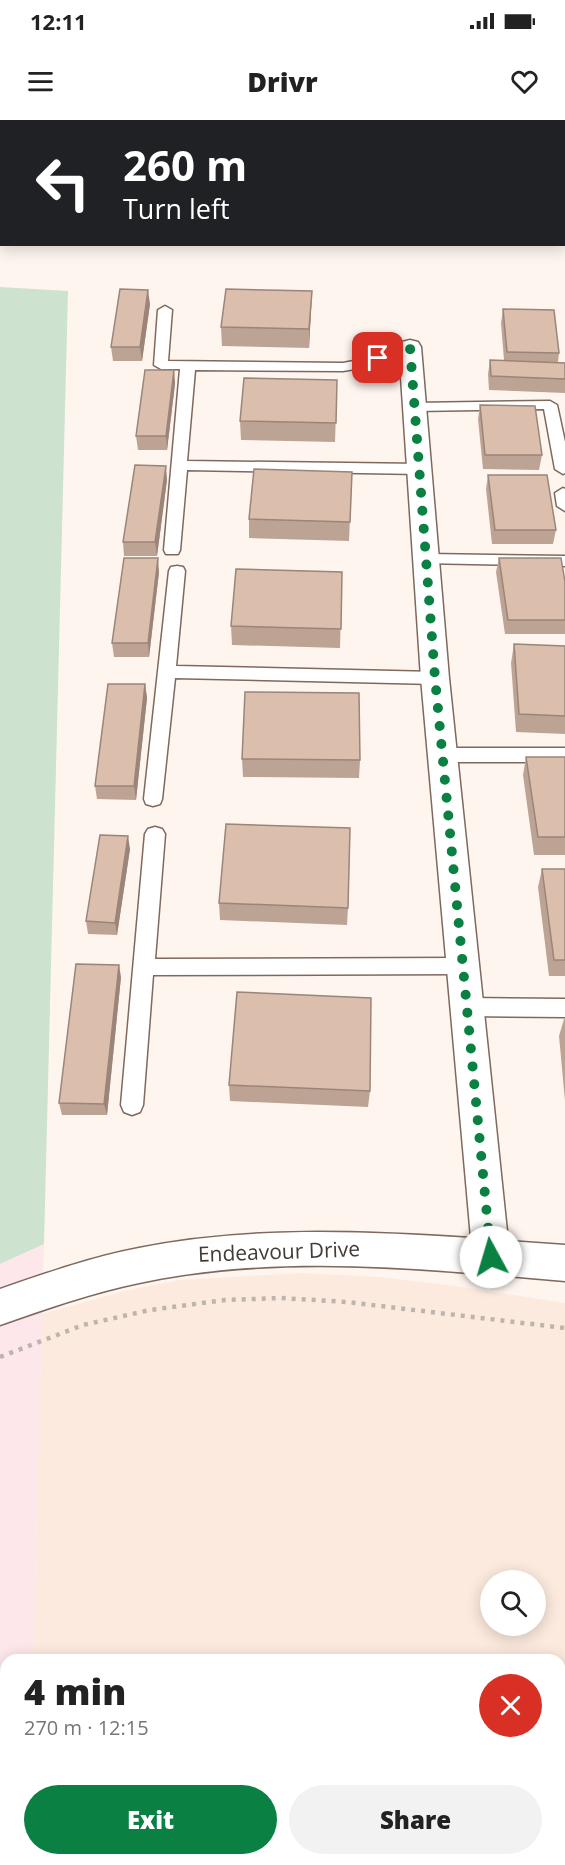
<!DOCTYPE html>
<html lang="en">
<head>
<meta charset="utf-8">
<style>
  body { margin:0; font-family:"Open Sans",sans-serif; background:#f2f2f2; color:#222; height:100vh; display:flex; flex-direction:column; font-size:22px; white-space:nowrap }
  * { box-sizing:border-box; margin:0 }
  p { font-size:20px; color:#767676 }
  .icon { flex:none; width:33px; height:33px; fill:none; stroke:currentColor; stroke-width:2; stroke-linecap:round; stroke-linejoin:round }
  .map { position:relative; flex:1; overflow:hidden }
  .panel { position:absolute; left:0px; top:1534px; width:566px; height:212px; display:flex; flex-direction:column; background:#fff; border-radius:18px 18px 0 0; box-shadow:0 3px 15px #0003 }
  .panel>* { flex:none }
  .guide { position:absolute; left:0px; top:0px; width:566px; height:126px; box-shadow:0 3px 15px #0003; background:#202124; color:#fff; overflow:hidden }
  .buttons { position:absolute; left:480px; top:1450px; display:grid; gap:12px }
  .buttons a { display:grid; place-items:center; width:66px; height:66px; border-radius:50%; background:#fff; box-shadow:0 3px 15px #0003; font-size:30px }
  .pin { position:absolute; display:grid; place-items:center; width:51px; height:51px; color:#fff; margin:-26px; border-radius:12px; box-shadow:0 3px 9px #0006 }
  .me { position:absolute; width:66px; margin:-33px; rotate:354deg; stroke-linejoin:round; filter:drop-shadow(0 0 4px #0008) }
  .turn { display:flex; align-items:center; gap:21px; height:126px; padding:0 24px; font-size:27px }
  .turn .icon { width:78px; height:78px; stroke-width:2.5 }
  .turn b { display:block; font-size:42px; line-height:51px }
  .round { display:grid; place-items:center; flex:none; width:63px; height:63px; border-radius:32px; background:#f2f2f2 }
  .headline { display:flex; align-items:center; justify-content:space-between; height:102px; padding:0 24px }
  h1 { font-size:36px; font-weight:800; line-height:45px }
  .cta { display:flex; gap:12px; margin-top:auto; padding:12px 24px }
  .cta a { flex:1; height:69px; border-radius:36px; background:#0b8043; color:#fff; font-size:24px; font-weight:800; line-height:69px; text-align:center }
  .cta a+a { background:#f2f2f2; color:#222 }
  .status { display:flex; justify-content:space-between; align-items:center; height:42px; padding:0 30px; background:#fff; direction:ltr }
  .status svg { height:16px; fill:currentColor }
  header { display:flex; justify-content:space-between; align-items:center; height:78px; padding:0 24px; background:#fff; font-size:27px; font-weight:800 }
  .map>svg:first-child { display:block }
</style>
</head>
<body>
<div class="status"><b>12:11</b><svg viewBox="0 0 49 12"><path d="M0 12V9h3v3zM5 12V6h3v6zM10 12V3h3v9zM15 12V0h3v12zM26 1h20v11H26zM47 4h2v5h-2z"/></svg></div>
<header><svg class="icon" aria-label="menu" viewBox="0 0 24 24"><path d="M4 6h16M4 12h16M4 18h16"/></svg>Drivr<svg class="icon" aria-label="heart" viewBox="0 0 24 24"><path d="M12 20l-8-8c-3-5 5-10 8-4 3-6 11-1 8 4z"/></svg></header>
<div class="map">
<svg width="565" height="1745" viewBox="0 0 565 1745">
  <rect width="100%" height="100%" fill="#fff5ef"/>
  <path fill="#fdeade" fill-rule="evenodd" d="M300 1153 381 1157 456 1166 565 1183V1745H28V1740H560V1540H33L42 1194 124 1171 179 1160ZM490 1461H536V1506H490Z"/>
  <path fill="#fde7eb" d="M44 1124 33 1540H6V1740H28V1745H0V1144Z"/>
  <path fill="#cde3cf" d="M0 167 68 171 44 1124 0 1144Z"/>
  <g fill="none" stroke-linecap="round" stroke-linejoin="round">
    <defs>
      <g id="lane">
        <path d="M165 186 172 190 168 241 343 243 359 240 410 223 417 227 415 230 367 247 343 251 195 250 187 341 421 344 429 349 421 354 187 350 180 430 178 434H166L164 430 180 249H161L154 245 158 190Z"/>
        <path d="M550 281 557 285 565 322V353L563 354 555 349 544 289 415 291 408 287 415 283Z"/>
        <path d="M563 368 565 369V391L557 386 555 373Z"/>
        <path d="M427 434 565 436V446L421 443 419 439 421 435Z"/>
        <path d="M177 446 183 447 185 451 176 546 435 552 441 554 444 558 441 562 435 564 175 558 162 679 160 684 153 686 146 684 144 679 169 451 171 447Z"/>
        <path d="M443 628H565V642H443L436 640 434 635 436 630Z"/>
        <path d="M155 707 162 709 165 714 155 839 463 838 470 840 473 846 470 852 463 854 153 855 143 985 140 992 132 995 124 992 121 985 145 714 148 709Z"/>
        <path d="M467 878 565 879V897L467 896 460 893 456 887 460 881Z"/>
      </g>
      <path id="street" d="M410 220 418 222 421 227 449 558 508 1121 565 1125V1161C425 1149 278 1133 139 1163 91 1173 46 1189 0 1205V1169C46 1153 92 1137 139 1128 248 1106 361 1111 471 1118L421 558 399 227 402 222Z"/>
    </defs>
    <use href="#lane" stroke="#7e695d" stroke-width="3"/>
    <use href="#street" stroke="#7e695d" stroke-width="3"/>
    <path stroke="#beb4ae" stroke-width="4.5" stroke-dasharray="4 6" stroke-linecap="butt" d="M0 1237 83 1205 150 1190 225 1180 281 1178 347 1182 565 1208"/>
    <use href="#lane" fill="#fff" fill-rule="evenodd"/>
    <use href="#street" fill="#fff" fill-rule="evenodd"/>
  </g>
  <g fill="#bda394">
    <path d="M312 171 309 228 222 226 221 207Z"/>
    <path d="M150 184 142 241H113L111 227Z"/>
    <path d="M503 189 559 233 558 242 565 243V273L489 270 488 254 490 240H504L501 203Z"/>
    <path d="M174 250 175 264 167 330H138L136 316Z"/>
    <path d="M337 260 335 322 241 320 240 301Z"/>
    <path d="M480 285 542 335 539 350 483 349 478 299Z"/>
    <path d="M352 352 349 421 249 418V399Z"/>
    <path d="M488 355 556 410 553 424H492L486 369Z"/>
    <path d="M167 360 157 436H124L123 422Z"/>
    <path d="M499 438 565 462V514H505L496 452Z"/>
    <path d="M159 452 149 537H114L112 523Z"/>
    <path d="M342 452 340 528 232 525 231 506Z"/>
    <path d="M514 524 565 526V614L516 612 511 543Z"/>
    <path d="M145 564 147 578 136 680 97 679 95 666Z"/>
    <path d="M526 637H565V735H534L523 655Z"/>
    <path d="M242 639 360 640 359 658 243 657Z"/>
    <path d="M130 729 117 815 88 814 86 801Z"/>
    <path d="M542 749H565V856H549L538 767Z"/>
    <path d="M219 783 348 788 347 805 220 800Z"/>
    <path d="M121 857 107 995H62L59 983Z"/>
    <path d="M564 899H565V981L559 916Z"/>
    <path d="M229 965 370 971 368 987 230 981Z"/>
  </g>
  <g fill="#9a8578">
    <path d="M148 170 150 184 142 241 140 227Z"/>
    <path d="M312 171 309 228V209Z"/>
    <path d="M174 250 175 264 167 330 166 316Z"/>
    <path d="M166 346 167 360 157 436 155 422Z"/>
    <path d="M158 438 159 452 149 537 148 523Z"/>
    <path d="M145 564 147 578 136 680 134 666Z"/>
    <path d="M128 716 130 729 117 815 115 803Z"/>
    <path d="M119 845 121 857 107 995 104 984Z"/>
  </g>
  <g fill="#dcbeac" stroke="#9a8578" stroke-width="1.5">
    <path d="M120 169 148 170 140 227H111Z"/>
    <path d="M226 169 312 171 309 209 221 207Z"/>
    <path d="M503 189 554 190 559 233 507 232Z"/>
    <path d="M490 240 565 243V259L491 256Z"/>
    <path d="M145 250H174L166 316H136Z"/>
    <path d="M244 258 337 260 336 303 240 301Z"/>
    <path d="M480 285 535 286 542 335H485Z"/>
    <path d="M135 345 166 346 155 422H123Z"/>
    <path d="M254 349 352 352 350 402 249 399Z"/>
    <path d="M488 355H547L556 410H495Z"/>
    <path d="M124 438H158L148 523H112Z"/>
    <path d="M499 438H561L565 462V500H508Z"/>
    <path d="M236 449 342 452 341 509 231 506Z"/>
    <path d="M514 524 565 526V596L519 594Z"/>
    <path d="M108 564H145L134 666H95Z"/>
    <path d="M245 572 359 573 360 640 242 639Z"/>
    <path d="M526 637H565V717H538Z"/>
    <path d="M226 704 350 708 348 788 219 783Z"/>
    <path d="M100 715 128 716 115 803 86 801Z"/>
    <path d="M542 749H565V840H554Z"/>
    <path d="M76 844 119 845 104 984 59 983Z"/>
    <path d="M237 872 371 878 370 971 229 965Z"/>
  </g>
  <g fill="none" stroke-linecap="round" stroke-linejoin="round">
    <path stroke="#0b8043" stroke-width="10" stroke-dasharray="0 18" d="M378 238 410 227 435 558 491 1137"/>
  </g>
  <g text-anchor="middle" stroke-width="6" stroke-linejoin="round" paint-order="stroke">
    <g font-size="21" fill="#433a34" stroke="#fff">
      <text transform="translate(279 1132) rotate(-2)" y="7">Endeavour Drive</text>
    </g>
  </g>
</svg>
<div class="buttons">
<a><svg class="icon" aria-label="search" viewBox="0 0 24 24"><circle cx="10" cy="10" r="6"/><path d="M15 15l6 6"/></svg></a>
</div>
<div class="pin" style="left:378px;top:238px;background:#d93025"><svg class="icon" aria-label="arrive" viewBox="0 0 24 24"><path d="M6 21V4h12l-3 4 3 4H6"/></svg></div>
<svg class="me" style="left:491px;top:1137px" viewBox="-20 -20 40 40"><circle r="19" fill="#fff"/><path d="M0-13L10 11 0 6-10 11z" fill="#0b8043"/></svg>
<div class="guide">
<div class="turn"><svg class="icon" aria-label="left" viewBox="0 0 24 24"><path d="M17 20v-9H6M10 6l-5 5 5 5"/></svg><div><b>260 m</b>Turn left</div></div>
</div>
<section class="panel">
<div class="headline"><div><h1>4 min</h1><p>270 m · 12:15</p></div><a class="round" style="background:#d93025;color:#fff"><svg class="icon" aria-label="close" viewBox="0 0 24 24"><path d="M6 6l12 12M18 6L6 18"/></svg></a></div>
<div class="cta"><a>Exit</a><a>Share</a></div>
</section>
</div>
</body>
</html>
